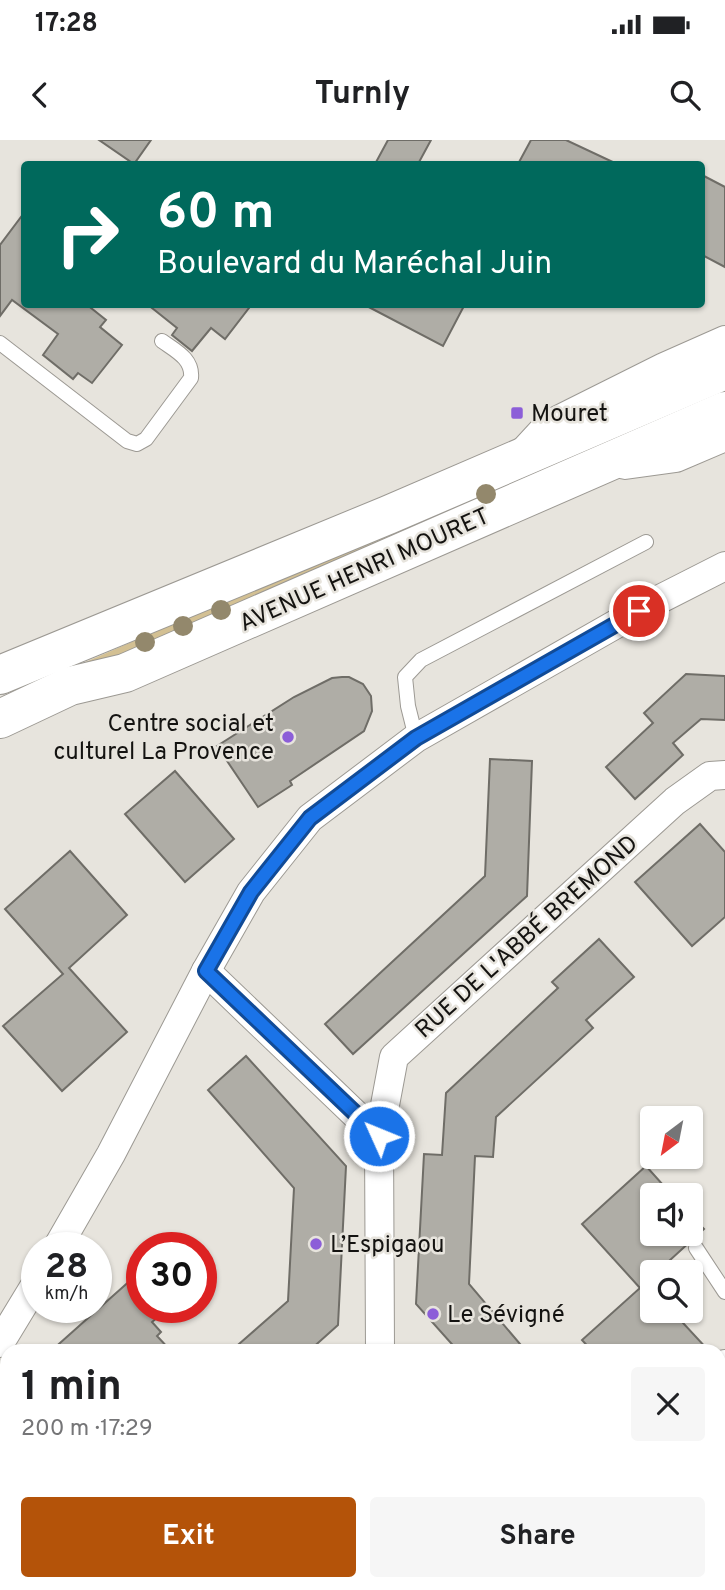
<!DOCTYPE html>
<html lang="en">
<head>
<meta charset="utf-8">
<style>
  body { margin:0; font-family:Overpass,sans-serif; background:#f6f6f6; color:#202124; height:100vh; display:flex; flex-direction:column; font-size:26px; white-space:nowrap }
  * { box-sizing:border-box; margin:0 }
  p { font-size:23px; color:#757577 }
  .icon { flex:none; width:38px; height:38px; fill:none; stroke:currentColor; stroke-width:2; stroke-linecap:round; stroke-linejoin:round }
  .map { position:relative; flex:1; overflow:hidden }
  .side { position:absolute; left:0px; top:1204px; width:726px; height:247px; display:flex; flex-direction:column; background:#fff; border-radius:21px 21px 0 0; box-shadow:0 2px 5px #0004 }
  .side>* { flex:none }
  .banner { position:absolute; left:21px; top:21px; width:684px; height:147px; border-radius:7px; box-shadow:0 2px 5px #0004; background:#00695c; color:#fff; overflow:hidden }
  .needle { width:46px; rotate:212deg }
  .controls { position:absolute; left:640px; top:966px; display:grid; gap:14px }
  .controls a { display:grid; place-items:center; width:63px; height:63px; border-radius:7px; background:#fff; box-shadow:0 2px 5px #0004; font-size:35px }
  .speed { position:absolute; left:21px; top:1092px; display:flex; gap:14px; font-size:35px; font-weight:700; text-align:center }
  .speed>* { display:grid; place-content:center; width:91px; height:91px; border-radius:50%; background:#fff; box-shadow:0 2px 5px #0004; line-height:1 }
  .speed small { font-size:18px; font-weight:400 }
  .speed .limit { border:10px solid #d22; background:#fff; color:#111 }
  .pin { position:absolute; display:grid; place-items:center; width:60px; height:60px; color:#fff; margin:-30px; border:4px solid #fff; border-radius:50%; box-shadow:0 2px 7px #0007 }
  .me { position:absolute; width:77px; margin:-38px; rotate:314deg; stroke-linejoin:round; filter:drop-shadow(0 0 5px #0008) }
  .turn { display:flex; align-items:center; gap:24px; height:147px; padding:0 21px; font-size:32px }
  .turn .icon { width:91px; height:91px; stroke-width:2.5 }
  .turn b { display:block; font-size:49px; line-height:60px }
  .round { display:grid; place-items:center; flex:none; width:74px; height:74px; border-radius:7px; background:#f6f6f6 }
  .overview { display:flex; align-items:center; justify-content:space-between; height:119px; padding:0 21px }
  h1 { font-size:42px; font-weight:700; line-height:52px }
  .action { display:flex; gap:14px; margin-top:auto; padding:14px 21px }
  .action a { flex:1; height:80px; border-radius:7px; background:#b45309; color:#fff; font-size:28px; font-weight:700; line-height:80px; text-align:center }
  .action a+a { background:#f6f6f6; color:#202124 }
  .status { display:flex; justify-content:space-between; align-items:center; height:49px; padding:0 35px; background:#fff; direction:ltr }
  .status svg { height:19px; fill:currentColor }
  header { display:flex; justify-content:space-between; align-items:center; height:91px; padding:0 21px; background:#fff; font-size:32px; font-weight:700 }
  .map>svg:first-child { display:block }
</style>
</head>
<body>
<div class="status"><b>17:28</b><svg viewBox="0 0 49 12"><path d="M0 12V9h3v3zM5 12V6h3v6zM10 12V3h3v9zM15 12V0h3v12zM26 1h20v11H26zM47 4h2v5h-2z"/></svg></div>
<header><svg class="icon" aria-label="back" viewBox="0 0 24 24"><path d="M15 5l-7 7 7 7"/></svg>Turnly<svg class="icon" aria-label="search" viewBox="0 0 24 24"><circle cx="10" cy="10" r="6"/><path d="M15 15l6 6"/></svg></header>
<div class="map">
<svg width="725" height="1450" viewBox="0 0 725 1450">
  <rect width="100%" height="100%" fill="#e7e4dd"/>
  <path fill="#d3c093" d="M725 245V256L0 570V559Z"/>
  <g fill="#afada6" stroke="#6f6d67" stroke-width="2">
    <path d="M99 0H151L134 24Z"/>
    <path d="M388 0H431L418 24H375Z"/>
    <path d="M531 0H566L617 24H518Z"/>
    <path d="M702 35 725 47V127L702 115Z"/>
    <path d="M24 73V164H86L106 180 100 187 122 205 92 243 78 233 73 239 43 215 58 194 12 160 0 176V105Z"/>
    <path d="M147 164H252L225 199 211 188 192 211 172 195 177 188Z"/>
    <path d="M363 164H465L443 206Z"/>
    <path d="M686 534 725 536V580L701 579 673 603 683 615 635 659 606 627 653 583 644 573Z"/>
    <path d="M342 537H349L363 544 371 556 372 571 364 591 290 641 292 645 258 667 217 606 294 557 332 538Z"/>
    <path d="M490 619 532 621 527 756 353 914 325 884 485 736Z"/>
    <path d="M175 631 234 699 185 742 125 674Z"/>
    <path d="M700 684 725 712V777L692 806 635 742Z"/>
    <path d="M70 711 127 775 69 828 127 892 62 951 3 886 63 834 5 769Z"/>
    <path d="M599 799 634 837 586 880 593 888 496 977 493 1017 475 1016 469 1144 526 1211H458L416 1164 424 1014 442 1015 446 953 558 848 552 842Z"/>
    <path d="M246 916 346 1026 338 1185 309 1211H231L288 1161 294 1048 208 950Z"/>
    <path d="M646 1026 672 1055H653V1094H691V1076L704 1089 657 1132H653V1171H672L709 1211H592L582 1200 640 1148 582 1084Z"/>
    <path d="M142 1130V1167H170L152 1182 161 1192 157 1196 171 1211H51Z"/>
  </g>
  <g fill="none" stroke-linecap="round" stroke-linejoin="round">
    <defs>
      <g id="service">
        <path d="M0 203 127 301 137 304 146 299 191 238C193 219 176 211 162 201"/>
        <path d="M416 598 408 566 405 537 421 520 646 402"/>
        <path d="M696 1108 725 1152"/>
        <path d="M506 1450H510"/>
      </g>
      <g id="minor">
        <path d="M524 311 548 285 664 227 725 200"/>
        <path d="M625 325 676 318 725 297"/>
        <path d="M206 831 379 997"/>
        <path d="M57 1108 111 1014 206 831 251 752 310 678 416 598 660 459 725 426"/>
        <path d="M0 1203 37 1142"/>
        <path d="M380 1211 379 997 394 917 675 661 710 636 725 635"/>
        <path d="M719 1229 725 1224"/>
        <path d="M719 1297H725"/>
        <path d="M264 1450 270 1444"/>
      </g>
      <g id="secondary">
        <path d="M0 535 388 375 725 230"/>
        <path d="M0 579 70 546 125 533 725 271"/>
      </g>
    </defs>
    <use href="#service" stroke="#9c9993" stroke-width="16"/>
    <use href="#minor" stroke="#9c9993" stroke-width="30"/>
    <use href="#secondary" stroke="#9c9993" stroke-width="40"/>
    <use href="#service" stroke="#fff" stroke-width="14"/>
    <use href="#minor" stroke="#fff" stroke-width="28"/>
    <use href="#secondary" stroke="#fff" stroke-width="38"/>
  </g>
  <g fill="#93886c">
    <circle cx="486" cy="354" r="10"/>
    <circle cx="221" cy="470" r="10"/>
    <circle cx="183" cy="486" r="10"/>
    <circle cx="145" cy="502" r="10"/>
  </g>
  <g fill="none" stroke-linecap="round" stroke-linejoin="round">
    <defs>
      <path id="route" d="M379 996 206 831 251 752 310 678 416 598 639 471"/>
    </defs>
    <use href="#route" stroke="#114b97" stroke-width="18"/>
    <use href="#route" stroke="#1a73e8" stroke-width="12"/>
  </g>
  <g fill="#8c5ed8" stroke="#e7e4dd" stroke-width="2.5">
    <rect x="510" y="266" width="14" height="14" rx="3.5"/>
    <circle cx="288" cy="597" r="7"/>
    <circle cx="316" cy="1104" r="7"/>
    <circle cx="433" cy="1174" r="7"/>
  </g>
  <g text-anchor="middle" stroke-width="5" stroke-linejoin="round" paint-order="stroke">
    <g font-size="24" fill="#141311" stroke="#e7e4dd" text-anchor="start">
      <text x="531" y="281">Mouret</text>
      <text x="274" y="591" text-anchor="end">Centre social et<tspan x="274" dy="28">culturel La Provence</tspan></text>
      <text x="330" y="1112">L’Espigaou</text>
      <text x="447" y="1182">Le Sévigné</text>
    </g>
    <g font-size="24" fill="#141311" stroke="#e7e4dd">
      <text transform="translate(364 429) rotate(-24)" y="8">AVENUE HENRI MOURET</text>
      <text transform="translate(526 796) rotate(-42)" y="8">RUE DE L'ABBÉ BREMOND</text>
    </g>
  </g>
</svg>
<div class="controls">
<a><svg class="needle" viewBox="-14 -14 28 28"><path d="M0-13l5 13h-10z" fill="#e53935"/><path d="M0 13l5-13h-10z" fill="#757577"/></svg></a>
<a><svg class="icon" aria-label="sound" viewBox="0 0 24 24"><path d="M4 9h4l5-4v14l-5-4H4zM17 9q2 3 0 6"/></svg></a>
<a><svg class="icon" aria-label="search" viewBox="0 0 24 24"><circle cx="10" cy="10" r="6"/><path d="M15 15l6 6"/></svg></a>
</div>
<div class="speed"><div>28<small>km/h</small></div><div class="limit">30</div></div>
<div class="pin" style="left:639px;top:471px;background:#d93025"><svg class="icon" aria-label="arrive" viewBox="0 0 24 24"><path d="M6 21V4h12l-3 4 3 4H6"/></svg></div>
<svg class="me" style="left:379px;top:996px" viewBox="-20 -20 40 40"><circle r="17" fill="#1a73e8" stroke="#fff" stroke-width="3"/><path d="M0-11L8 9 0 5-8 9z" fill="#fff"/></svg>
<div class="banner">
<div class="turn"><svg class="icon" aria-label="right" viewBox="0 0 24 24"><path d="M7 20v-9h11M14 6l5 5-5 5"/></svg><div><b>60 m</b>Boulevard du Maréchal Juin</div></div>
</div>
<section class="side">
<div class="overview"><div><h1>1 min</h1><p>200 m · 17:29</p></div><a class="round"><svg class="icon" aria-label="close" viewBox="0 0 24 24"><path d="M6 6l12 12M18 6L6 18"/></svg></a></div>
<div class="action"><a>Exit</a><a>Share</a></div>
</section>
</div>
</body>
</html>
